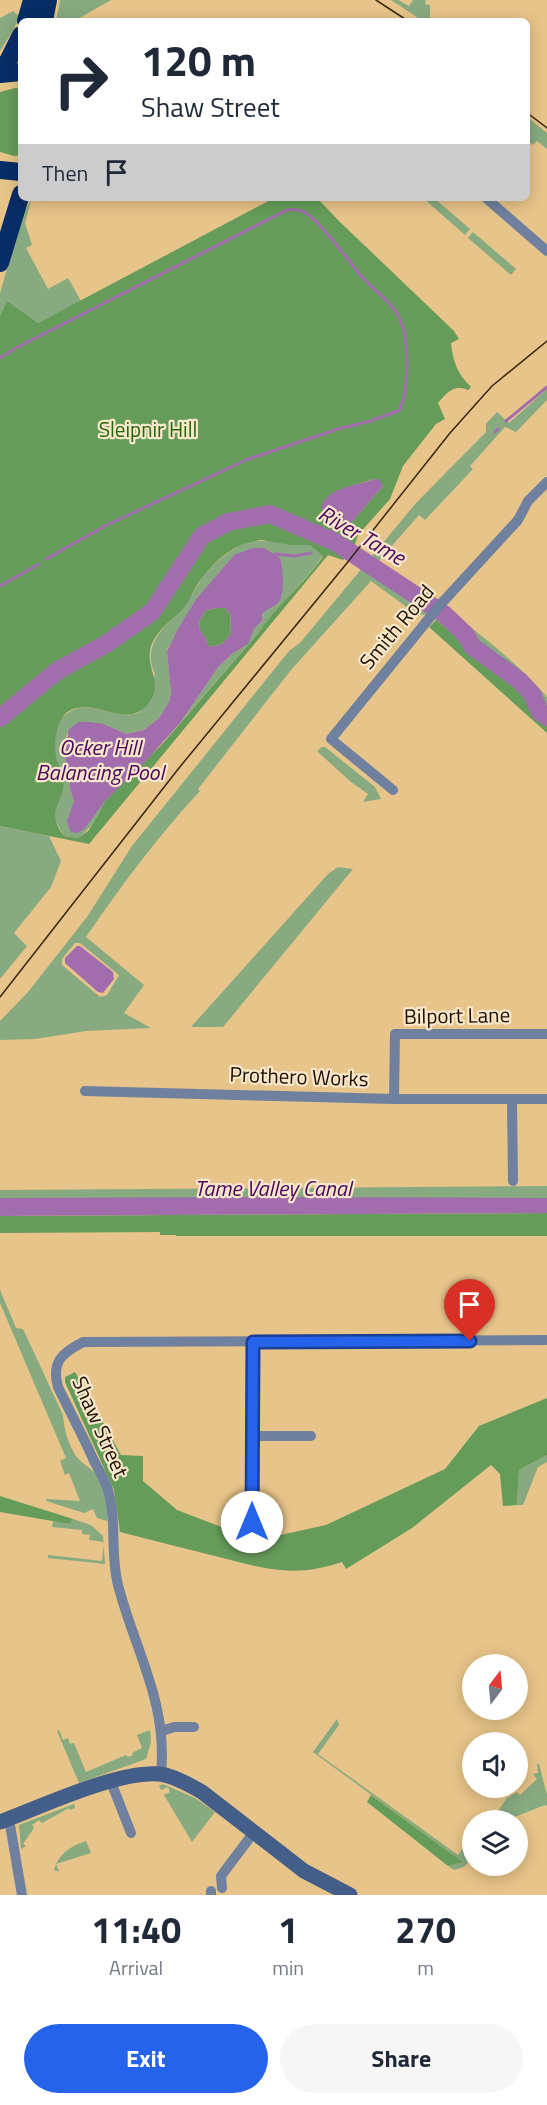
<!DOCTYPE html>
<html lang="en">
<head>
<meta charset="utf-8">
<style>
  body { margin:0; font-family:"Titillium Web",sans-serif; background:#f6f6f7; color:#1f2937; height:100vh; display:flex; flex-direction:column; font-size:22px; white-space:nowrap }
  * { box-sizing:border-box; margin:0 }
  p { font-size:20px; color:#747a83 }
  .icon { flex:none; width:33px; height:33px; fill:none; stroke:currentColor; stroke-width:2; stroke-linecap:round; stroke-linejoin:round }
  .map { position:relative; height:1895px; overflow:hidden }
  .drawer { display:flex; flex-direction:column; background:#fff; flex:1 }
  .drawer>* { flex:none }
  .hud { position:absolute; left:18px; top:18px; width:512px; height:183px; border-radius:9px; box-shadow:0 3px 15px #0003; background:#fff; color:#1f2937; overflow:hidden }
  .needle { width:39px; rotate:16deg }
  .buttons { position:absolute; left:462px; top:1654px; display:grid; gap:12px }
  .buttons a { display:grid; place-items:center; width:66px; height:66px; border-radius:50%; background:#fff; box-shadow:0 3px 15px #0003; font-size:30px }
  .pin { position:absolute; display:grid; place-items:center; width:51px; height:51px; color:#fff; margin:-62px -26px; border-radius:50% 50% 50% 0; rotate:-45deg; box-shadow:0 0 6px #0007 }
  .pin .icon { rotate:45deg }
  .me { position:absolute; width:66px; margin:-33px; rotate:0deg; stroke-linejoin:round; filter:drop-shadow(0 0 4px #0008) }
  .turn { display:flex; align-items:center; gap:21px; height:126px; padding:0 24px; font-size:27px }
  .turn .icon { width:78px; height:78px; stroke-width:2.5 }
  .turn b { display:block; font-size:42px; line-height:51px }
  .then { display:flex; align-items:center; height:57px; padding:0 24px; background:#0003; gap:12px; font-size:22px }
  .eta { display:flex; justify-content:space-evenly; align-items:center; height:102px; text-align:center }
  .eta b { font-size:36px; font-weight:700; line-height:42px }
  .cta { display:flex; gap:12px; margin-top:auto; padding:12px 24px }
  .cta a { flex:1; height:69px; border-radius:36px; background:#2563eb; color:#fff; font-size:24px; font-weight:700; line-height:69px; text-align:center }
  .cta a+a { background:#f6f6f7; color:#1f2937 }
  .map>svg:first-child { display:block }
</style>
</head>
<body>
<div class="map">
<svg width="547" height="1895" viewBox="0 0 547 1895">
  <rect width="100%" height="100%" fill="#e7c489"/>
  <g fill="#88aa80" fill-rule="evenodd">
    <path d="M60 0H111L74 21H56Z"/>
    <path d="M391 0H398L409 6 413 0H426L425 4 430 5V21H423Z"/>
    <path d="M13 11 19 16 14 29 0 51V18Z"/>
    <path d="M526 116 547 133V149L537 141 533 145 527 140Z"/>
    <path d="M32 198 25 223 32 245 26 248 48 289 68 278 81 301 38 323 7 302 0 316V293L23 215Z"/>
    <path d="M423 198H434L470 229 465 235Z"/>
    <path d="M473 232 516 269 511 275 468 238Z"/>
    <path d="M547 389V400L516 432 505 427 470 466 473 469 425 520 419 515 376 564 420 594 424 592 436 602 425 615 416 614 371 581 291 670 198 789 200 791C158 836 121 886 86 937L144 985 124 1013 151 1028 86 1031 35 1039 0 1040V1021L28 992 87 917 132 846 289 651 300 643 416 503 486 432V424L497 412 509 423ZM75 943H80L119 975 107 995 100 997 62 965V959Z"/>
    <path d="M250 541H272L290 545H310L323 555C306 583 278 603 260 631L180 723 219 666 232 654 246 645 254 629 263 620C261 610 269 607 276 605L281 588 234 555 196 599 167 650 171 692 169 702 159 718 144 730 126 734 104 724 67 734 64 755 71 780 69 786 74 801H105C98 816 92 828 78 838L64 836 0 718 191 589 192 595C204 571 225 551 250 541ZM183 609C164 626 141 646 155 674L140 712C110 723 86 692 61 719L83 689Z"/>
    <path d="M445 608C482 635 517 663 547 697V723L538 715 527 697 436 620Z"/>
    <path d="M322 747H325L375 787 381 799 363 802 368 794 351 782 317 751Z"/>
    <path d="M0 826 49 836 61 861 51 887 14 933 27 946 0 979Z"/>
    <path d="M338 867 353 869 223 1027H191L328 874Z"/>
    <path d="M547 1186V1198H0V1190Z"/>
    <path d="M0 1290 16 1328 23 1329 63 1415C64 1429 68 1444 76 1456 81 1463 91 1468 97 1475 105 1486 110 1508 107 1521L97 1518 93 1509 84 1513 46 1501V1499L80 1501 69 1473 65 1475 60 1461 66 1458 0 1303Z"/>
    <path d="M547 1455V1462L538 1467 523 1505H517L519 1470Z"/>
    <path d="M73 1519 91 1525 103 1536 105 1564 48 1558V1555L102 1561 104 1542 89 1540 90 1535 82 1534V1530L52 1527 53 1521 70 1524Z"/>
    <path d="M337 1719 339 1725 318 1754 458 1855 472 1836V1857L464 1867 454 1870 448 1866 463 1862 313 1752Z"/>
    <path d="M59 1730 63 1740 68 1738 70 1744 74 1743 86 1772 126 1755 128 1757 133 1755 132 1753 142 1748 137 1735 150 1730 151 1742 146 1759 79 1783 57 1731Z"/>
    <path d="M537 1764H539L547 1795V1806L545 1805 504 1821H491L507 1798 517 1792 520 1795 537 1779 533 1774 538 1773Z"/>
    <path d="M163 1784 195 1798 215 1812 192 1842 164 1795 170 1792 168 1787 161 1790 159 1786Z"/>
    <path d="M74 1804 75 1808 70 1810 69 1808 42 1823 39 1820 32 1825 34 1828 23 1844 26 1846 21 1849 19 1825Z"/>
    <path d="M86 1841 91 1853 56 1864 59 1872 54 1870C59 1853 71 1846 86 1841Z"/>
  </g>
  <g fill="#669c5a" fill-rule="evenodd">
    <path d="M15 88 21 89V155L14 156 0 152V92Z"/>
    <path d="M274 198H317L340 222 454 331 459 339 451 343C453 361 457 374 471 387L468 390C453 384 447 393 438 403L445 419 436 424 403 466 390 499 358 535 354 547 343 560 328 555 89 844 0 826V316L7 301 38 323ZM375 479 383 486 350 524 344 488ZM262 540 290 545H310L323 556C306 583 278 603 260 631L164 742 105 801 97 817 88 831 78 838 64 836C44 809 64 805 64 780 64 773 60 770 58 764 52 749 55 717 71 710 96 698 127 730 148 704 164 684 147 670 150 651 153 633 171 621 183 609 189 602 192 593 197 585 213 562 234 542 262 540Z"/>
    <path d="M218 608H225L230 614 231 634 222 644 210 647 207 645 206 638C196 627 198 622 206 610Z"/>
    <path d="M436 620 474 652 512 681 527 697 538 715 547 723V733L429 627Z"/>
    <path d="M547 1213V1236H176V1235H160V1232L0 1233V1216Z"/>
    <path d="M75 1372 121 1455 143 1456V1481L177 1510 237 1533 276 1536 326 1525 445 1469 479 1426 547 1398V1455L519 1470 517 1505 503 1506 500 1474 491 1465 412 1528 346 1569 342 1562C291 1579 263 1568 215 1556 183 1548 151 1540 120 1532L114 1490 65 1382V1377Z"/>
    <path d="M0 1496 73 1519 70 1524 0 1512Z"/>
    <path d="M371 1795 463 1862 448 1866 367 1802Z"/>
  </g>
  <g fill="#a16dad" fill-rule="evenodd">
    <path d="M375 479H379L383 486 350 524 340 529 329 522 321 507C329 486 357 486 375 479Z"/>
    <path d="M253 548H264L280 558C283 568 286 596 277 604 271 609 266 608 262 615L263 620 254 629 248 644 232 654 219 666 180 723 143 764 105 801 85 828C80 832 76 835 70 831L67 821 74 801 69 786 71 780 64 755 69 729 79 722H89L104 724 126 734 144 730 159 718 169 702 171 693 167 651 178 629 196 599 234 555ZM218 608H225L230 614 231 634 222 644 210 647 207 644 206 638C196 627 198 622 206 610Z"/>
    <path d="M77 946H80L113 972 114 979 103 993 98 992 65 963V958Z"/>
    <path d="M290 1197 547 1198V1213L0 1216V1198Z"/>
  </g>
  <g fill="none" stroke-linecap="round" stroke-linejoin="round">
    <g stroke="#a16dad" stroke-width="3">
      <path d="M0 358 16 348 287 210C293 209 298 209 304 212 322 222 348 261 363 278 374 290 393 303 400 319 410 342 409 386 400 410L371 421 338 429 246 460 105 526 46 559"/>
      <path d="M506 421 547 387"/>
      <path d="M495 432 498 429"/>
      <path d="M329 539 335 527"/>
      <path d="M318 541 320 535"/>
      <path d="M275 554 295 556 311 553"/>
      <path d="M371 567 374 563"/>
      <path d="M0 586 39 564"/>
    </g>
    <path stroke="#a16dad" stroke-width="18" d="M0 718 57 671 106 644 152 612 202 536 228 522 270 514 335 542 444 614 465 634 473 647 520 681 532 694 540 712 547 717"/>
    <g stroke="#6f819e" stroke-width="10">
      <path d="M486 198 547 251"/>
      <path d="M393 790 331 739 440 605 518 520 528 501 547 482"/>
      <path d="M85 1091 394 1099H547"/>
      <path d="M394 1099 395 1034H547"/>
      <path d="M512 1100 513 1181"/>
      <path d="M252 1436H311"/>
      <path d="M252 1522 253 1342"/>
      <path d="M162 1731 174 1727H194"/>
      <path d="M161 1774C168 1702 135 1651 118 1585 110 1554 117 1520 108 1490 105 1480 99 1470 94 1461 83 1436 70 1412 58 1387 51 1362 62 1353 83 1342L547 1340"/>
      <path d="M111 1782 131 1833"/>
      <path d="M9 1819 22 1895"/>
      <path d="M222 1888 221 1876 254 1832"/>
      <path d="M211 1895V1891"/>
    </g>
    <path stroke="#435e88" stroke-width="15" d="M0 1822C41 1807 118 1770 160 1774 174 1776 190 1785 202 1792L304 1871 350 1895"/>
    <g stroke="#072d67" stroke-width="18">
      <path d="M26 21 32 0"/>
      <path d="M44 21 48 0"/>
      <path d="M0 70 8 61 21 35"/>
      <path d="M0 74 21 72"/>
      <path d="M0 170 21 172"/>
      <path d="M0 263 21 194"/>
    </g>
    <g stroke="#372711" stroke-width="1.5">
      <path d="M376 0 408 21"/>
      <path d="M526 112 547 128"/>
      <path d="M0 997 179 768 347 563 450 433 492 386 547 341"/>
    </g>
  </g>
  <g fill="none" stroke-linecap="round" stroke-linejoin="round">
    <defs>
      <path id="route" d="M252 1522 253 1342 470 1341"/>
    </defs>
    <use href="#route" stroke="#184099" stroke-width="15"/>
    <use href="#route" stroke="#2563eb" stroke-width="10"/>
  </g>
  <g text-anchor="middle" stroke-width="4.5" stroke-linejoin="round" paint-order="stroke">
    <g font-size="21" fill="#226909" stroke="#f9e7cb">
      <text x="148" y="437">Sleipnir Hill</text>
    </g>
    <g font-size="21" fill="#1d1000" stroke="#f9e7cb">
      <text transform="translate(397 627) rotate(-50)" y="7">Smith Road</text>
      <text transform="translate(457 1016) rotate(-1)" y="7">Bilport Lane</text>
      <text transform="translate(299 1077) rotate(2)" y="7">Prothero Works</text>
      <text transform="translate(100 1427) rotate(66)" y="7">Shaw Street</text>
    </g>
    <g font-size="22" font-style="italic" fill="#4d065b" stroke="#f9e7cb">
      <text transform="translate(362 535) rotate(30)" y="8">River Tame</text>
      <text x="100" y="755">Ocker Hill<tspan x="100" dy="25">Balancing Pool</tspan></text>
      <text x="273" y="1196">Tame Valley Canal</text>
    </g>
  </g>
</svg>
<div class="buttons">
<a><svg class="needle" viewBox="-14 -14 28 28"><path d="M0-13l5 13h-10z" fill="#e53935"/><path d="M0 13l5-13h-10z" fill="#747a83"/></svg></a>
<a><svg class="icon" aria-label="sound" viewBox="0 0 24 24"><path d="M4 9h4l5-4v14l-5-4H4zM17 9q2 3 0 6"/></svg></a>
<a><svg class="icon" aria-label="layers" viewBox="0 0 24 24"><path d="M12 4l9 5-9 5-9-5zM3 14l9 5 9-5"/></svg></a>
</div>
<div class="pin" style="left:470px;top:1341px;background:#d93025"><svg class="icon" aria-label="arrive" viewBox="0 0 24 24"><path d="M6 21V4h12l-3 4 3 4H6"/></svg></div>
<svg class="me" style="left:252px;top:1522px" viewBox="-20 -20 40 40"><circle r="19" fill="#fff"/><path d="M0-13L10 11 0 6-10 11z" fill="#2563eb"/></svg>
<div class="hud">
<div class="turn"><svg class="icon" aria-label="right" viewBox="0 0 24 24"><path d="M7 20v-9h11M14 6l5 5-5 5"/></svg><div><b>120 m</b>Shaw Street</div></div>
<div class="then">Then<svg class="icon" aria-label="arrive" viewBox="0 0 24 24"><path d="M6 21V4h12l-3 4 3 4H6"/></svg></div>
</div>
</div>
<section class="drawer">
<div class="eta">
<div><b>11:40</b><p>Arrival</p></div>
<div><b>1</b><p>min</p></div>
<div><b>270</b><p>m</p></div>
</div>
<div class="cta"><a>Exit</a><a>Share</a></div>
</section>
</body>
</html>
